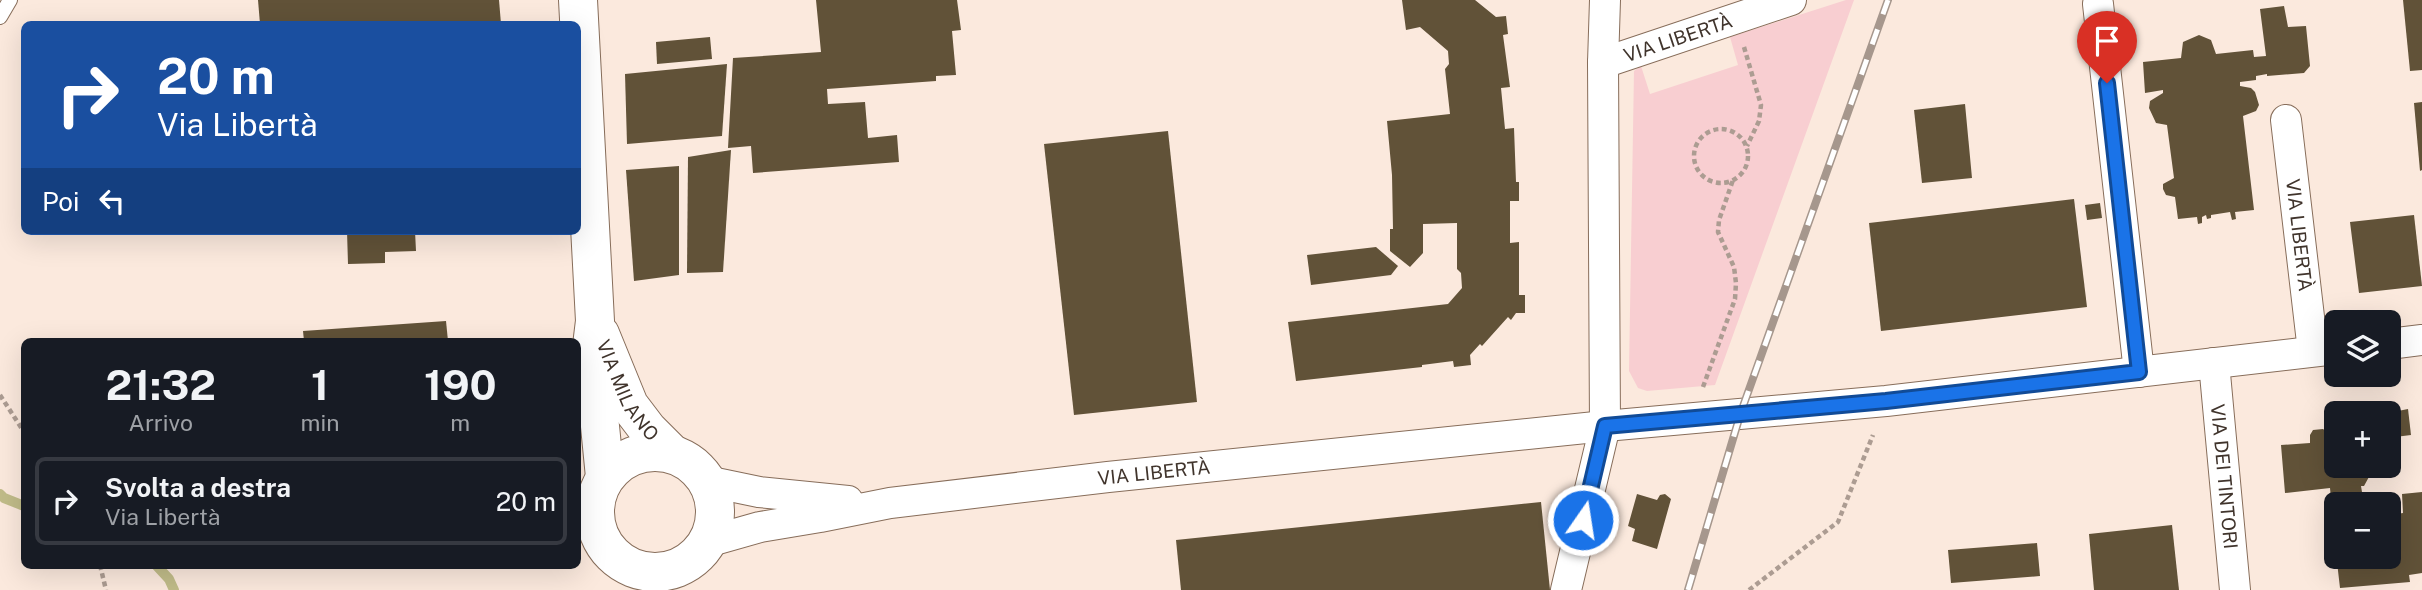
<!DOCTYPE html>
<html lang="it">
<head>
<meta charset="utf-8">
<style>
  body { margin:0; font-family:"Public Sans",sans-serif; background:#242831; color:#f1f3f6; height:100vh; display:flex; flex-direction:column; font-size:26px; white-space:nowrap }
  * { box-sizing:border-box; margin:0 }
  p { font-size:23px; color:#9ea1a6 }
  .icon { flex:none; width:38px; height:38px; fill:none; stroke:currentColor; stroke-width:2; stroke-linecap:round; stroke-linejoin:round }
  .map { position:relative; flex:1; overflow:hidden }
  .details { position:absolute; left:21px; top:338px; width:560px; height:231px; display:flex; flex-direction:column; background:#171b24; border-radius:10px; box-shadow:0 7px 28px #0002 }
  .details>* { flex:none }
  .top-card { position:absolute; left:21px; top:21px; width:560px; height:214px; border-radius:10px; box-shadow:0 7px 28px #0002; background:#1a4fa0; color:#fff; overflow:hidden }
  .tools { position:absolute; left:2324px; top:310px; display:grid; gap:14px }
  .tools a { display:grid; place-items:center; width:77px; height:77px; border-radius:10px; background:#171b24; box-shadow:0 7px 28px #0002; font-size:35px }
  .pin { position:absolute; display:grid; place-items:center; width:60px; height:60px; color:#fff; margin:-72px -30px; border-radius:50% 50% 50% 0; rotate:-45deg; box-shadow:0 0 7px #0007 }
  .pin .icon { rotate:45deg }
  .me { position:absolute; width:77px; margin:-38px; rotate:13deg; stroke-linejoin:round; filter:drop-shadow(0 0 5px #0008) }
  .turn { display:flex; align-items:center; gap:24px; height:147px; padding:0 21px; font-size:32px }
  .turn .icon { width:91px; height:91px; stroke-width:2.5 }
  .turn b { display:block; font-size:49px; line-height:60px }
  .then { display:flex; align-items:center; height:66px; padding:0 21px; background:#0003; gap:14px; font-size:26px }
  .eta { display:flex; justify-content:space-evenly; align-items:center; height:119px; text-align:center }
  .eta b { font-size:42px; font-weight:700; line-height:49px }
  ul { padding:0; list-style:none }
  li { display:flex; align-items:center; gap:21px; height:88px; margin:0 14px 10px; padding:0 7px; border:4px solid #363941; border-radius:10px }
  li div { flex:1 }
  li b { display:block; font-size:26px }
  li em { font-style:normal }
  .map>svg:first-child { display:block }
</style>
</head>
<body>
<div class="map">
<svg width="2422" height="590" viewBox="0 0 2422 590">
  <rect width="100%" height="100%" fill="#fbe9dd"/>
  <path fill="#f8ced1" d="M1846 0H1854L1715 385 1647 391 1638 388 1629 371 1634 71 1641 66 1650 94 1738 65 1730 37Z"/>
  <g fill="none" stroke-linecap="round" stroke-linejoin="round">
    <g stroke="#c1bc89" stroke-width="10">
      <path d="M0 494 4 498 24 506"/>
      <path d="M156 565 169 579 174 590"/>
    </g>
  </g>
  <g fill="#615238">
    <path d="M258 0H499L501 24H260Z"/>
    <path d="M816 0H957L961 30 952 31 956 75 936 76V81L827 89 828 104 865 102 868 138 897 135 899 162 753 173 751 146 728 148 733 58 821 52Z"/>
    <path d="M1402 0H1475L1496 17 1506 16 1508 34 1503 35 1510 87 1501 88 1505 129 1514 128 1516 182H1519V201H1510V243L1519 242V295H1525V313H1516L1511 320 1508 317 1482 346 1480 344 1470 355 1471 365 1454 367 1453 361 1422 365V367L1296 381 1288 322 1448 304 1462 288 1461 273 1457 269V223L1423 224V253L1410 267 1390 251V229H1393L1392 175 1387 121 1450 114 1445 69 1449 64 1448 51 1420 27 1406 30Z"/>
    <path d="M2403 0H2422V70L2410 71Z"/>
    <path d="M2284 6 2288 27 2306 26 2310 66 2304 73 2267 76V74L2256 76V80L2240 82V86L2251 88 2255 92 2259 105 2256 111 2243 116 2254 210 2235 212 2236 219 2232 220 2230 212 2211 215V218L2207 219 2206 215 2202 217V223L2198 224 2197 217 2178 219 2175 197 2166 195 2163 189V184L2174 178 2167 125 2156 123 2149 108 2150 101 2163 93V90L2145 93 2143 62 2181 58 2183 42 2199 35 2211 40 2216 54 2253 50 2254 57 2266 56 2260 9Z"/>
    <path d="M710 37 712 59 657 64 656 42Z"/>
    <path d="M727 64 722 136 627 144 625 74Z"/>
    <path d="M2422 102V170L2420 171 2414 103Z"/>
    <path d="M1965 104 1972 178 1922 183 1914 110Z"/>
    <path d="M1168 131 1197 402 1074 415 1044 144Z"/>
    <path d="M731 150 723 272 687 273 688 157Z"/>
    <path d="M679 166V275L634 281 626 170Z"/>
    <path d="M2074 199 2087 307 1881 331 1869 223Z"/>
    <path d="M2100 203 2102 218 2087 220 2085 205Z"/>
    <path d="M2414 215 2422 286 2359 293 2350 222Z"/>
    <path d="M347 231H415L416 251 385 252V263L348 264Z"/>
    <path d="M1376 247 1398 266 1391 275 1311 285 1307 255Z"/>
    <path d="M446 321 448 341H304L303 331Z"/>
    <path d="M2408 409 2411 435 2395 437 2393 412Z"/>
    <path d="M2323 429 2327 432 2336 431V466H2369L2370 475 2364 486H2361L2364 504H2336V529H2334L2330 488 2285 493 2281 445 2310 443V435L2313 430Z"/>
    <path d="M2422 492V573L2409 575 2410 582 2340 588 2337 562 2367 559V567L2388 565 2389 515 2403 513 2402 494Z"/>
    <path d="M1637 494 1657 500 1660 495 1665 494 1671 499 1657 549 1632 541 1635 529 1628 526Z"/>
    <path d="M1541 502 1550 590H1181L1176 540Z"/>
    <path d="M2172 525 2179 590H2094L2089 534Z"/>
    <path d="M2037 543 2040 576 1951 583 1948 550Z"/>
  </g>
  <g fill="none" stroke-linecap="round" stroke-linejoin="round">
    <defs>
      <path id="lane" d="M0 17 10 0"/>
      <g id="street">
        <path d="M2098 4 2139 372"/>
        <path id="s1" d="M1603 63 1791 0"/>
        <path id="s2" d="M2286 120 2313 351"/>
        <path d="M2389 344 2422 340"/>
        <path id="s3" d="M2214 363 2235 590"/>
        <path d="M706 481 759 492 848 501"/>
        <path id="s4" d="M707 542 760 527 820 517 890 503 1108 477 1605 426 1886 401 2336 349"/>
        <path d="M1566 590 1605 426 1603 63 1605 0"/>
      </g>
      <g id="secondary">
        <path d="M578 0 595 321 590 362 599 416 605 477"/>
        <path id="s5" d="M600 334 629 405 648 430 671 453"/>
        <circle cx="655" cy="512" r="60"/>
      </g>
    </defs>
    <use href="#lane" stroke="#876d5a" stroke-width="16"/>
    <use href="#street" stroke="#876d5a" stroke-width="32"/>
    <use href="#secondary" stroke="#876d5a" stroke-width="40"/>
    <g stroke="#ac9c92" stroke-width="4.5" stroke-dasharray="5 3.5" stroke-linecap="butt">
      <path d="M1744 47 1761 105 1759 121 1747 146"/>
      <circle cx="1721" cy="156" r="27"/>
      <path d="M1703 387 1735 299 1736 283 1734 267 1718 232 1719 220 1733 180"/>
      <path d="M0 395 24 432"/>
      <path d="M100 565 106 590"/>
      <path d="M1749 590 1838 522 1873 435"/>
    </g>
    <use href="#lane" stroke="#fff" stroke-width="14"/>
    <use href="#street" stroke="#fff" stroke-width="30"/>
    <use href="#secondary" stroke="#fff" stroke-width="38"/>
    <defs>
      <path id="rail" d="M1688 590 1741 412 1888 0"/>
    </defs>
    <use href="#rail" stroke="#a6978d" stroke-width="8"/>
    <use href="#rail" stroke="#fff" stroke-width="5" stroke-dasharray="16" stroke-linecap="butt"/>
  </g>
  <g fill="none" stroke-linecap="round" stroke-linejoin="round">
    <defs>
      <path id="route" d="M1583 520 1605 426 1886 401 2139 372 2107 83"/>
    </defs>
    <use href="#route" stroke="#114b97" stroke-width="18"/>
    <use href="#route" stroke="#1a73e8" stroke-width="12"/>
  </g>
  <g text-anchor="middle" stroke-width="7" stroke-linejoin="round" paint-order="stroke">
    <g font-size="19" fill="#40342c" stroke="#fff">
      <text dy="7" stroke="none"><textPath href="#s1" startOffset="79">VIA LIBERTÀ</textPath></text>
      <text dy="7" stroke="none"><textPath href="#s2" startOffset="116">VIA LIBERTÀ</textPath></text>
      <text dy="7" stroke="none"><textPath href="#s5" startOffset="63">VIA MILANO</textPath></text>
      <text dy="7" stroke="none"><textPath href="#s4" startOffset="453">VIA LIBERTÀ</textPath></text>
      <text dy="7" stroke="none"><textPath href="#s3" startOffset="114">VIA DEI TINTORI</textPath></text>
    </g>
  </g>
</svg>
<div class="tools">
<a><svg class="icon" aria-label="layers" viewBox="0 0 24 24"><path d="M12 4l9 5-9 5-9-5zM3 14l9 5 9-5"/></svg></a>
<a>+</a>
<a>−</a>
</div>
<div class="pin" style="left:2107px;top:83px;background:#d93025"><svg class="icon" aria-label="arrive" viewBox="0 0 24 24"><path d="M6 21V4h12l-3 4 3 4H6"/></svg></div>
<svg class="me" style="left:1583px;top:520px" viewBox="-20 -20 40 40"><circle r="17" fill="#1a73e8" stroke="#fff" stroke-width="3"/><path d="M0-11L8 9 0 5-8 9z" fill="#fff"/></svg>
<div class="top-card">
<div class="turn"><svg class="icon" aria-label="right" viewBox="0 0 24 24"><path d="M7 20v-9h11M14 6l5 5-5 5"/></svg><div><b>20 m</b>Via Libertà</div></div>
<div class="then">Poi<svg class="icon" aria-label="left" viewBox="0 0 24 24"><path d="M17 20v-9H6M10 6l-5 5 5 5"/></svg></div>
</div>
<section class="details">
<div class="eta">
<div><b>21:32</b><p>Arrivo</p></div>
<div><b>1</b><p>min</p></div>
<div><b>190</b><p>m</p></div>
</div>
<ul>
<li><svg class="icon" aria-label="right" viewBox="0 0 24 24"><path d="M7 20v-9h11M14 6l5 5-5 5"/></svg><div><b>Svolta a destra</b><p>Via Libertà</p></div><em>20 m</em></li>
</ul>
</section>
</div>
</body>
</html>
